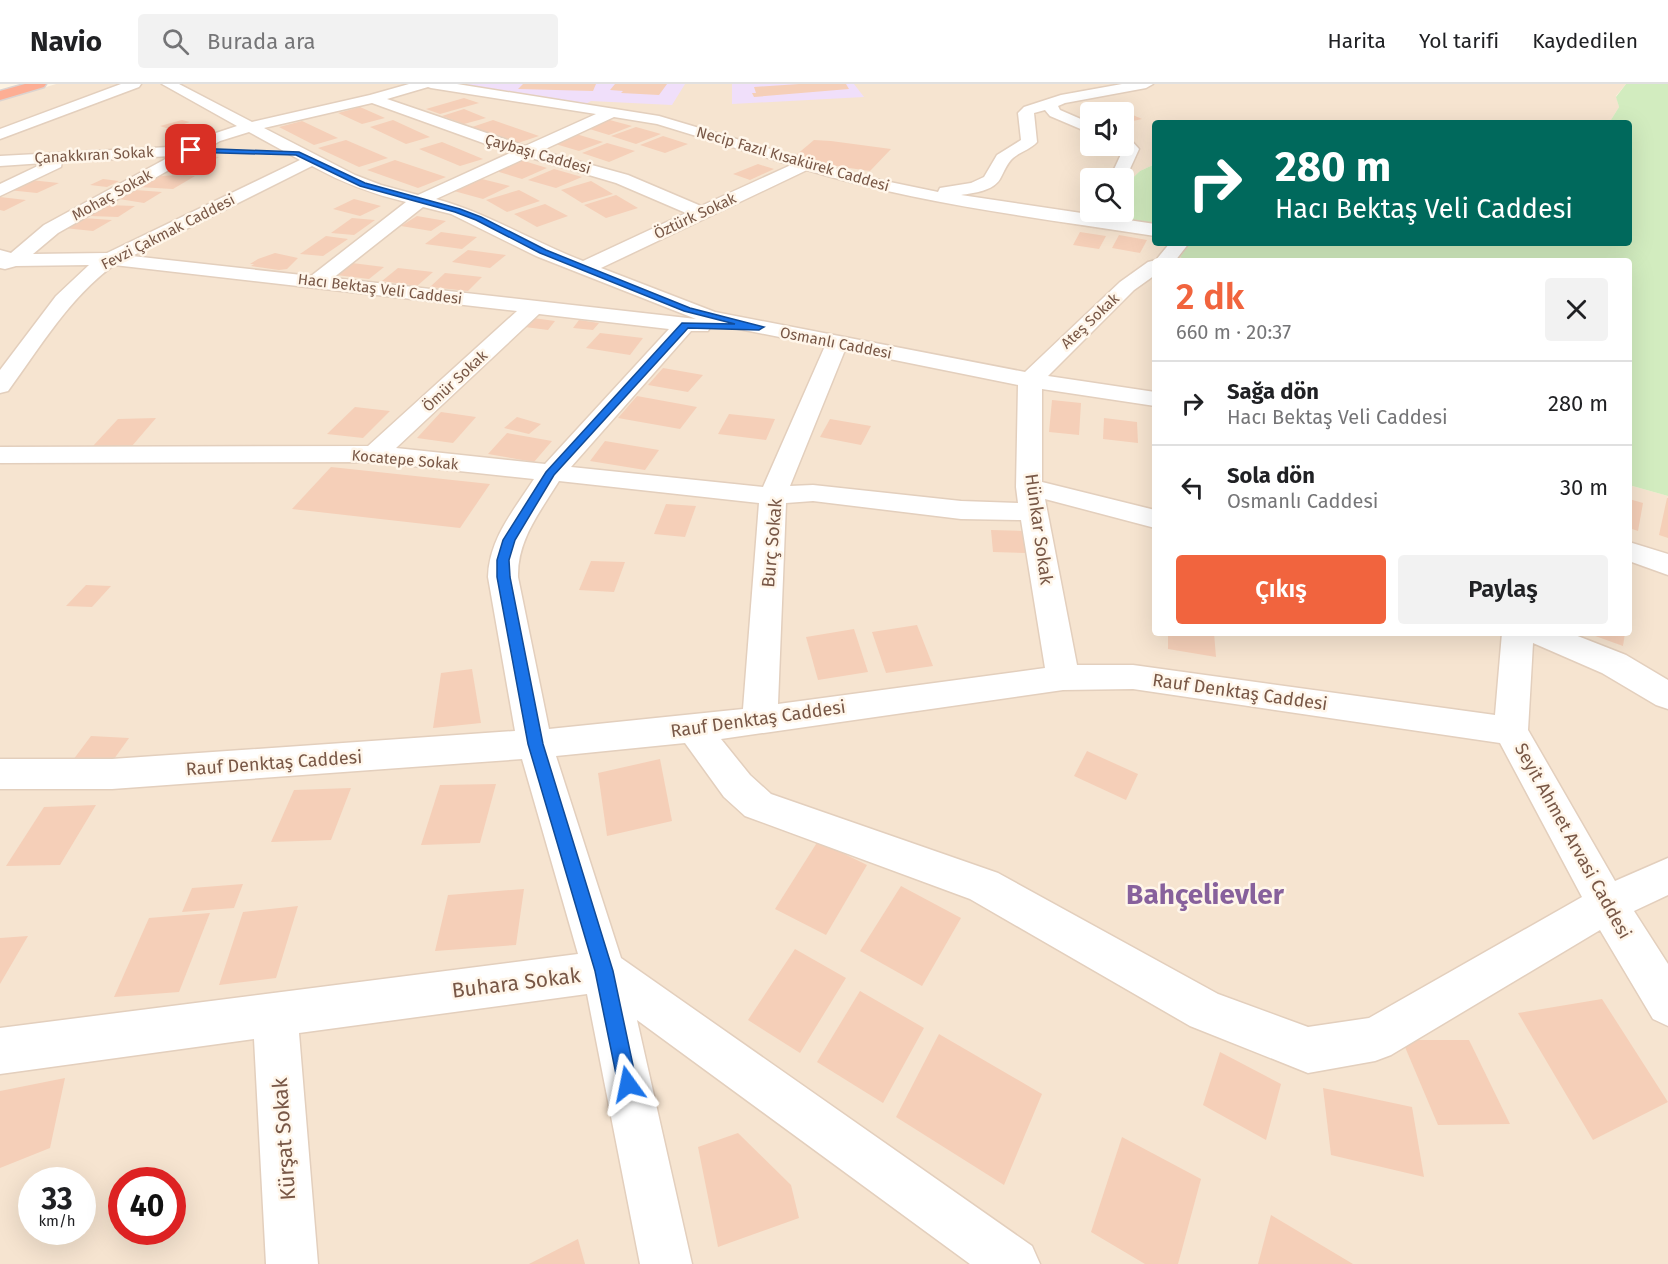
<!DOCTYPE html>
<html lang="tr">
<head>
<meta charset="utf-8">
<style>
  body { margin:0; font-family:"Fira Sans",sans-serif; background:#f2f2f2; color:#202124; height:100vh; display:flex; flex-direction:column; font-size:22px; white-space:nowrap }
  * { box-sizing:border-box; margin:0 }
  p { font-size:20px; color:#757577 }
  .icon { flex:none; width:33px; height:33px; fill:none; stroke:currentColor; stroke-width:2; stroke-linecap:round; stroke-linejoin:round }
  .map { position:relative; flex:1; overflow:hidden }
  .sheet { position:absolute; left:1152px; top:174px; width:480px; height:378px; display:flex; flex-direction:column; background:#fff; border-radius:6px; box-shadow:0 6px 24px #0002 }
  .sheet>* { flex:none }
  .top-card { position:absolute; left:1152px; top:36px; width:480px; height:126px; border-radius:6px; box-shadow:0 6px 24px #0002; background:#00695c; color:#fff; overflow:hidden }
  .controls { position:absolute; left:1080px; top:18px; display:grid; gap:12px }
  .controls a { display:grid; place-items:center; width:54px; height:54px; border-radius:6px; background:#fff; box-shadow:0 6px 24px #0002; font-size:30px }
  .speed { position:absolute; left:18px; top:1083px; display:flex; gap:12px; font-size:30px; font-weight:700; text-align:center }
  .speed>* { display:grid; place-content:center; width:78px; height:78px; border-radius:50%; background:#fff; box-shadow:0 6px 24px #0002; line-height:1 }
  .speed small { font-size:15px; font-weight:400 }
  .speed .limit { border:9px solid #d22; background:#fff; color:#111 }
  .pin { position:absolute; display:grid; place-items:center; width:51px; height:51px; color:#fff; margin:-26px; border-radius:12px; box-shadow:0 3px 9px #0006 }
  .me { position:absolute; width:66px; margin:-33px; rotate:348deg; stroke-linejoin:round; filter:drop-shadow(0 0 4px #0008) }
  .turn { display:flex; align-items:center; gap:21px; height:126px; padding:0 24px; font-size:27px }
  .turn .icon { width:78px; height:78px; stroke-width:2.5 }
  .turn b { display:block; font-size:42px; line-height:51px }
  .round { display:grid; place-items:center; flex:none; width:63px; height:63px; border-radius:6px; background:#f2f2f2 }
  .head { display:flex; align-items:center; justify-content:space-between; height:102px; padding:0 24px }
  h1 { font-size:36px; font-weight:600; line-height:45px; color:#f1643e }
  .cta { display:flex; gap:12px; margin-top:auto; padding:12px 24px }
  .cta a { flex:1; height:69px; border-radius:6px; background:#f1643e; color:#fff; font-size:24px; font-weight:600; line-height:69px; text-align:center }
  .cta a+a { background:#f2f2f2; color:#202124 }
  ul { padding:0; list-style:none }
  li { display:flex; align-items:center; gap:18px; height:84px; padding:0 24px; border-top:2px solid #e0e0e0 }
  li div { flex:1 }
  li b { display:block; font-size:22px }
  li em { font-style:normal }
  header { display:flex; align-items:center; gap:36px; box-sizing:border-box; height:84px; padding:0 30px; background:#fff; border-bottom:2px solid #e0e0e0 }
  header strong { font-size:28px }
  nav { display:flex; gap:33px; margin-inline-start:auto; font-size:21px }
  .search { width:420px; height:54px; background:#f2f2f2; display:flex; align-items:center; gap:15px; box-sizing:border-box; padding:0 21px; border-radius:6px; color:#757577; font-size:22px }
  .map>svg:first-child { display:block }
</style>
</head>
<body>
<header>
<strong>Navio</strong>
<div class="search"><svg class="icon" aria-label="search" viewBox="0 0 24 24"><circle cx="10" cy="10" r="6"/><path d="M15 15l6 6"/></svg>Burada ara</div>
<nav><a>Harita</a><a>Yol tarifi</a><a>Kaydedilen</a></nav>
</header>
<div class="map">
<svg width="1668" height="1180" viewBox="0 0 1668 1180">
  <rect width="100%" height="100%" fill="#fef3e2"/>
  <path fill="#f6e4d0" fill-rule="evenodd" d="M56 0H1626L1616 12 1619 23 1609 39H1155V80L1140 87 1124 102V94H1090V128H1111L1108 134 1155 141V159L1190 160 1180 172 1187 177H1155V549H1629V401L1668 412V1180H0V17ZM1090 28H1124V62H1090ZM32 1096H82V1148H32ZM122 1096H172V1148H122Z"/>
  <g fill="#f0dffa">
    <path d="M456 0H685L672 21 591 17 584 21Z"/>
    <path d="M732 0H854L864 13 732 20Z"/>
  </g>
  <g fill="#d2ecbf">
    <path d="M1626 0H1668V412L1629 401V177H1187L1180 173 1190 159H1629V39H1609L1619 23 1616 13Z"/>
    <path d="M1155 80V141L1108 134 1111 128H1124V102L1140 87Z"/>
  </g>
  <g fill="#f5cfb8">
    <path d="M523 0H596L593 7 518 5Z"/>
    <path d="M615 0H667L659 11 621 9 623 7 610 6Z"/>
    <path d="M799 0H846L849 5 754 13 752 9H756L754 3Z"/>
    <path d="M464 14 479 19 440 30 426 25Z"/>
    <path d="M360 23 385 34 362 40 338 29Z"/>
    <path d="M464 25 486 34 464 40 442 32Z"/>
    <path d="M1126 28 1142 35 1124 39V29Z"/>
    <path d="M606 35 632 42 609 51 583 43Z"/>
    <path d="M182 36 190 38 169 45 160 42Z"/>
    <path d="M393 36 430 53 406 60 370 43Z"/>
    <path d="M493 36 539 52 518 59 472 43Z"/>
    <path d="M302 37 338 54 314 61 279 43Z"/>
    <path d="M636 43 661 50 636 60 611 52Z"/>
    <path d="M576 50 603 58 579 67 552 59Z"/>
    <path d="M663 52 688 60 665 69 640 61Z"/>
    <path d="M346 56 388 74 359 83 318 64Z"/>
    <path d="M814 56 831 57 891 65 870 87 808 78 811 75 795 72Z"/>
    <path d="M442 58 483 75 460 82 419 65Z"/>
    <path d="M607 59 635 67 609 78 582 69Z"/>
    <path d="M201 73 209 72 219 73 202 83 186 81Z"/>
    <path d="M395 76 446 93 418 104 367 86Z"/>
    <path d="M521 76 547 84 522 95 496 87Z"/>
    <path d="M758 80 774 85 750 96 733 90Z"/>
    <path d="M554 85 582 93 556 104 528 96Z"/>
    <path d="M157 92 185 91 195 92 173 105 138 103Z"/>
    <path d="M103 95 119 97 107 103 90 101Z"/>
    <path d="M482 95 510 102 483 115 454 107Z"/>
    <path d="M30 96 59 99 37 109 8 106Z"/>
    <path d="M591 97 613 110 582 119 561 106Z"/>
    <path d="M135 106 162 108 144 119 119 115Z"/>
    <path d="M519 106 540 117 507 128 486 116Z"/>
    <path d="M616 111 638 124 606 134 584 121Z"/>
    <path d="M0 113 26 116 4 127 0 126Z"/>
    <path d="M354 115 381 122 360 132 333 125Z"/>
    <path d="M545 120 568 132 537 143 514 130Z"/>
    <path d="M107 121 135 122 118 133 90 132Z"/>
    <path d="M417 132 446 137 431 147 401 142Z"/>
    <path d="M83 134 112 136 93 147 64 144Z"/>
    <path d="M352 134 375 136 354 151 331 149Z"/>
    <path d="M441 148 477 153 462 165 425 160Z"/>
    <path d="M1080 148 1106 152 1099 165 1073 161Z"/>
    <path d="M1119 151 1147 156 1140 169 1112 164Z"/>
    <path d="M326 152 348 155 323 172 300 170Z"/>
    <path d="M468 166 506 171 490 184 452 178Z"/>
    <path d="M275 169 298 174 287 185 279 186 251 182 254 180H250L258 175Z"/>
    <path d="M352 179 384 183 369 195 336 191Z"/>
    <path d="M398 184 433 188 417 202 382 197Z"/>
    <path d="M445 189 482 193 468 207 430 203Z"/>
    <path d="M533 234 555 237 548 246 525 243Z"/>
    <path d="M579 236 599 239 593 246 573 244Z"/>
    <path d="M600 249 643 254 630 271 586 264Z"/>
    <path d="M663 284 703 291 688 308 648 301Z"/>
    <path d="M637 312 697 323 680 345 618 334Z"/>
    <path d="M1052 316 1081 319 1079 351 1049 348Z"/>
    <path d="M355 323 390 327 363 354 327 350Z"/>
    <path d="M441 328 476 333 453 359 417 354Z"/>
    <path d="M729 330 775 335 766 356 718 350Z"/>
    <path d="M517 333 541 340 529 350 504 344Z"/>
    <path d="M156 334 132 362H93L118 335Z"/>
    <path d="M1104 334 1137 338 1138 359 1103 355Z"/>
    <path d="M830 335 871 342 861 361 820 353Z"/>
    <path d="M507 349 552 357 534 378 488 370Z"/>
    <path d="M605 357 659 366 645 386 590 377Z"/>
    <path d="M331 383 490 400 460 444 292 425Z"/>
    <path d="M1667 414H1668V454L1659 451Z"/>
    <path d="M1629 415 1643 419 1638 447 1629 444Z"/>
    <path d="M666 420 696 422 685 453 654 450Z"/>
    <path d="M991 446 1023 447 1026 469 993 468Z"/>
    <path d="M591 477 625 478 614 508 579 506Z"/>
    <path d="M86 501 111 502 92 523 66 522Z"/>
    <path d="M917 541 933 582 886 589 872 548Z"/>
    <path d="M854 545 868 588 818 596 806 553Z"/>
    <path d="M1168 549H1214L1216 573 1168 565Z"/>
    <path d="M1587 549H1625L1623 562Z"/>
    <path d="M472 585 481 639 433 644 441 589Z"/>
    <path d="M91 652 129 654 109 682 70 680Z"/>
    <path d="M1087 667 1138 690 1126 716 1074 692Z"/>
    <path d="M660 675 672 737 607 752 598 689Z"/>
    <path d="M496 700 480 759 421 761 440 701Z"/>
    <path d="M351 704 331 756 271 758 294 706Z"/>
    <path d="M96 721 60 781 6 782 44 723Z"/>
    <path d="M818 757 867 781 826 851 775 825Z"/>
    <path d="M243 800 234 824 182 828 192 804Z"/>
    <path d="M901 802 961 834 922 902 860 867Z"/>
    <path d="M524 805 516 861 435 867 448 811Z"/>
    <path d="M298 822 276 894 219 901 243 828Z"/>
    <path d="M210 829 179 908 114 913 149 834Z"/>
    <path d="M28 852 0 900V854Z"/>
    <path d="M795 865 846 894 800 969 748 936Z"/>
    <path d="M860 907 924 944 883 1019 817 978Z"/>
    <path d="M1602 915 1668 1018 1593 1056 1518 929Z"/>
    <path d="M939 950 1042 1010 1004 1101 896 1033Z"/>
    <path d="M1402 956H1469L1510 1040 1438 1041Z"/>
    <path d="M1220 968 1281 1000 1266 1056 1203 1021Z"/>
    <path d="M65 994 50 1064 0 1084V1007Z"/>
    <path d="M1323 1004 1412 1023 1424 1093 1331 1071Z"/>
    <path d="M738 1049 791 1101 799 1134 718 1163 698 1063Z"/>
    <path d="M1122 1053 1201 1095 1178 1180H1145L1091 1148Z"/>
    <path d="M1271 1131 1353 1180H1258Z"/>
    <path d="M578 1155 585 1180H529Z"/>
  </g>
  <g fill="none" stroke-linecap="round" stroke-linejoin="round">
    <defs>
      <g id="minor">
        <path d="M121 0H141L139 3 0 55V45Z"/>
        <path d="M162 0H179L252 38 370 11 409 0H457L659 32 861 92 938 108 940 104 971 99 984 93 997 71 1021 56 1018 29 1024 23 1061 11 1122 0H1153L1146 4 1065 19 1058 22 1060 26 1090 39V49L1050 32 1045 26 1034 29 1037 58C1031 65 1020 68 1013 74 1007 79 1004 88 1000 95 993 107 974 109 961 111L1155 140V152C1038 134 920 120 807 86L601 184 715 228 1025 288 1120 198 1148 178 1156 176 1170 159H1189L1175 177H1155V191L1134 206 1048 292 1155 308V322L1042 305V398L1155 426V444L1045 415 1077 581H1133L1495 631 1502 549H1570L1626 571 1668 596V625L1656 621 1602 589 1533 559 1528 646 1615 797 1668 774V811L1634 827 1668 880V942L1653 935 1600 846 1391 971 1375 977 1308 989 1190 942 970 815 745 732 724 713 685 659 556 672 621 874 1032 1162 1040 1180H970L637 936 692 1180H640L587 910 299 949 318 1180H266L254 955 0 990V944L578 870 522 675 112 705H0V675H112L515 647 488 493C489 455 514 426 534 395L375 378 0 379V363L368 362 517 227 114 181C69 214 41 262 8 307L0 309V286L56 212 89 181 16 182 5 185 0 184V166L11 169 44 141 171 72 62 78 61 83 0 112V100L44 79 0 82V72L188 62 210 51 237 42ZM428 3 431 4 596 30 525 62 387 15ZM372 19 497 64 512 68 418 111 381 101 355 91 264 44ZM614 33 657 40 791 81 701 122 628 91 541 67ZM249 48 300 76 107 169 33 170 58 149 220 57ZM528 73 616 99 686 129 583 177C533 158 488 129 436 115ZM312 82C343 99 372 110 406 118L311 192 132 172ZM423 123 451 130 536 172 696 235 333 194ZM539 230 669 245 545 380 396 364ZM709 239 825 262 763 403 571 383 691 247H708L711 242ZM845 266 1018 301 1016 403 1018 419 961 417 813 401 790 402ZM559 397 759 419 743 625 549 645 518 493C517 456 540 428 559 397ZM813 417 961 435 1021 436 1045 584 778 620 786 419ZM1133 605 1500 659 1582 813 1369 934 1308 943 1218 910 998 789 771 710 750 691 721 655 1063 606Z"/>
        <path d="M1124 53 1130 55 1139 65 1124 98V94H1110L1123 66 1119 62H1124Z"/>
        <path d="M1629 458 1668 470V491L1629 477Z"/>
      </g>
      <path id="highway" d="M25 0H46L44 3 0 16V7Z"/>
    </defs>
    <use href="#minor" stroke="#e3cfbd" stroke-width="3"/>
    <use href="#highway" stroke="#dcd3cf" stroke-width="3"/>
    <use href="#minor" fill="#fff" fill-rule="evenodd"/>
    <use href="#highway" fill="#fdae94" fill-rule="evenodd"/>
  </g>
  <path fill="#1a73e8" stroke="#114b97" stroke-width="1.5" d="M191 64 299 68 365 99 460 125 481 133 546 166 690 224 764 243 759 246 688 244 554 391 515 456 509 476 510 493 543 660 613 887 637 1000 635 1007 628 1009 621 1007 618 1000 595 887 528 660 497 493V476L503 456 546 388 682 239 735 240 684 227 540 169 476 136 455 128 360 102 296 71 189 68Z"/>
  <g text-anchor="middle" stroke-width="5" stroke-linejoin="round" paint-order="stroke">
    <g font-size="15" fill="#785746" stroke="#fff6ea">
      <text transform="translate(538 70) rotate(16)" y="5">Çaybaşı Caddesi</text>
      <text transform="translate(94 71) rotate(-3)" y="5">Çanakkıran Sokak</text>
      <text transform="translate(793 75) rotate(16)" y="5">Necip Fazıl Kısakürek Caddesi</text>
      <text transform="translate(112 111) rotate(-29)" y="5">Mohaç Sokak</text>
      <text transform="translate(695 132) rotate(-25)" y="5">Öztürk Sokak</text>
      <text transform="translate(168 148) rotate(-27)" y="5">Fevzi Çakmak Caddesi</text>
      <text transform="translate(380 205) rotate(7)" y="5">Hacı Bektaş Veli Caddesi</text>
      <text transform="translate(1090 237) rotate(-43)" y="5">Ateş Sokak</text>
      <text transform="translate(836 259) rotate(11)" y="5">Osmanlı Caddesi</text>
      <text transform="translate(455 297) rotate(-43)" y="5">Ömür Sokak</text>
      <text transform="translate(405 376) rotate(5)" y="5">Kocatepe Sokak</text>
    </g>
    <g font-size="18" fill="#785746" stroke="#fff6ea">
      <text transform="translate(1039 445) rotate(82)" y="6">Hünkar Sokak</text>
      <text transform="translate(772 459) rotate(-85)" y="6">Burç Sokak</text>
      <text transform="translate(1240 608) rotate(8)" y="6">Rauf Denktaş Caddesi</text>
      <text transform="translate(758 635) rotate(-8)" y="6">Rauf Denktaş Caddesi</text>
      <text transform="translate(274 679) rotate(-4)" y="6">Rauf Denktaş Caddesi</text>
      <text transform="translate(1573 757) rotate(61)" y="6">Seyit Ahmet Arvasi Caddesi</text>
    </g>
    <g font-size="21" fill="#785746" stroke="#fff6ea">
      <text transform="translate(516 899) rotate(-7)" y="7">Buhara Sokak</text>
      <text transform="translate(284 1055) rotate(-94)" y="7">Kürşat Sokak</text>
    </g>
    <g font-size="28" font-weight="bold" fill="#87619c" stroke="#fff6ea">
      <text x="1205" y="820">Bahçelievler</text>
    </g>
  </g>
</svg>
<div class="controls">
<a><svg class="icon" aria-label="sound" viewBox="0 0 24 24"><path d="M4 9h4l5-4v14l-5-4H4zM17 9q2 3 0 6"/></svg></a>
<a><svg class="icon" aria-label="search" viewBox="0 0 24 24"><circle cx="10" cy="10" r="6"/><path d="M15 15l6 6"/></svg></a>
</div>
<div class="speed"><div>33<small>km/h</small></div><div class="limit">40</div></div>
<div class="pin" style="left:191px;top:66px;background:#d93025"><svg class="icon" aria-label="arrive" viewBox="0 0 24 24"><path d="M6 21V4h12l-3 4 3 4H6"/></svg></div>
<svg class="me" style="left:628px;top:1000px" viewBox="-20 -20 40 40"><path d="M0-17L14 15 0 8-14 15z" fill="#1a73e8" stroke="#fff" stroke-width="4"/></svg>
<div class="top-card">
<div class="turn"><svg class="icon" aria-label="right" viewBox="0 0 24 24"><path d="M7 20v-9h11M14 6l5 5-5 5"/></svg><div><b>280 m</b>Hacı Bektaş Veli Caddesi</div></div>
</div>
<section class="sheet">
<div class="head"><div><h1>2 dk</h1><p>660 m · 20:37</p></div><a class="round"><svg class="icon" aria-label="close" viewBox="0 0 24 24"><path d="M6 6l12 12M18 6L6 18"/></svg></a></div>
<ul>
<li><svg class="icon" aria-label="right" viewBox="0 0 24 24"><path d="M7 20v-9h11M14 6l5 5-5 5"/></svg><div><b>Sağa dön</b><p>Hacı Bektaş Veli Caddesi</p></div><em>280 m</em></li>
<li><svg class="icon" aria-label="left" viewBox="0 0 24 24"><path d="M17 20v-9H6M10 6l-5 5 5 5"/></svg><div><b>Sola dön</b><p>Osmanlı Caddesi</p></div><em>30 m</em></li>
</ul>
<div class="cta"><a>Çıkış</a><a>Paylaş</a></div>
</section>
</div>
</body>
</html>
